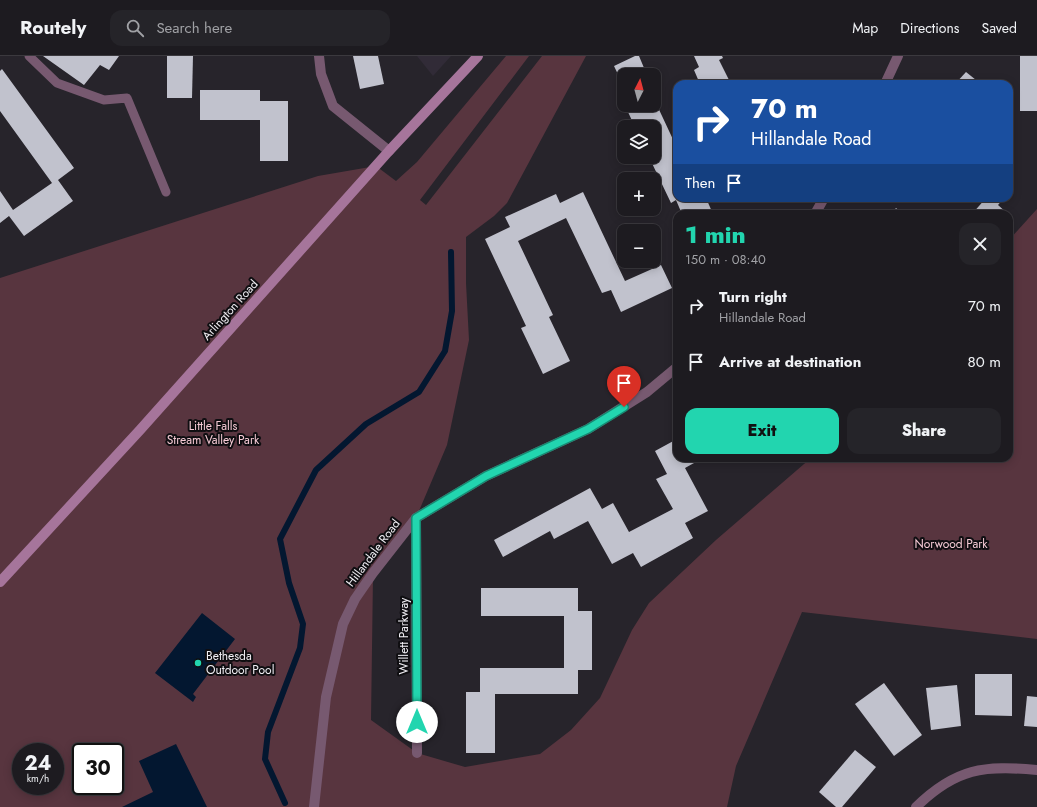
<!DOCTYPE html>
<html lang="en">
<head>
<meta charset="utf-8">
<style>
  body { margin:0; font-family:Jost,sans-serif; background:#252429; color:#f1f3f6; height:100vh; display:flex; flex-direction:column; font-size:15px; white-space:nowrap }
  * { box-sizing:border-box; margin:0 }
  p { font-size:13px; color:#a0a1a5 }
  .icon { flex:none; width:22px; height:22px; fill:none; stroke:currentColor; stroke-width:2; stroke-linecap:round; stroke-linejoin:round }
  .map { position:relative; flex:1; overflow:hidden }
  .panel { position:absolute; left:673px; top:154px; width:340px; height:252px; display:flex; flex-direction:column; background:#1d1b20; border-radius:12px; box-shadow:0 2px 10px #0003,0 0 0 1px #3b393e }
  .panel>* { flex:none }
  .banner { position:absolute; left:673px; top:24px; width:340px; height:122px; border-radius:12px; box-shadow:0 2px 10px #0003,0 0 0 1px #3b393e; background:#1a4fa0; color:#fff; overflow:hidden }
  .needle { width:26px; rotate:6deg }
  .fabs { position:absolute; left:617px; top:12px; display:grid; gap:8px }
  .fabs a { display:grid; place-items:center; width:44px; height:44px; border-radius:8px; background:#1d1b20; box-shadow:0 2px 10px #0003,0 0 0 1px #3b393e; font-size:20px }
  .speed { position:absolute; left:12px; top:687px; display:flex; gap:8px; font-size:20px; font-weight:700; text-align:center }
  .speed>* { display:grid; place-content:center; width:52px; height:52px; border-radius:50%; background:#1d1b20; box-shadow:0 2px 10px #0003,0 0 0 1px #3b393e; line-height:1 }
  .speed small { font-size:10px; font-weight:400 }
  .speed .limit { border:2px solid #111; border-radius:6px; background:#fff; color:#111 }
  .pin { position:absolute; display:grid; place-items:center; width:34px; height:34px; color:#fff; margin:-41px -17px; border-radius:50% 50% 50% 0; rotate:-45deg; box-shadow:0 0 4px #0007 }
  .pin .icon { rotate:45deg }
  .me { position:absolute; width:44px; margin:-22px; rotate:0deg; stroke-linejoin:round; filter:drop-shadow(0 0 3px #0008) }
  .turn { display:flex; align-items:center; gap:14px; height:84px; padding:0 12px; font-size:18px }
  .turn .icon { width:52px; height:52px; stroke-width:2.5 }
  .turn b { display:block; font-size:28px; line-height:34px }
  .then { display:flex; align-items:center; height:38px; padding:0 12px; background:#0003; gap:8px; font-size:15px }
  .round { display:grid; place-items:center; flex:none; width:42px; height:42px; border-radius:12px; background:#252429 }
  .summary { display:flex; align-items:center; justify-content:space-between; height:68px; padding:0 12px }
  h1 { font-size:24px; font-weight:800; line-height:30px; color:#22d5af }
  .button { display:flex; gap:8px; margin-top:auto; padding:8px 12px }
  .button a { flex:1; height:46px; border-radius:12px; background:#22d5af; color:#111; font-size:16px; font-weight:800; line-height:46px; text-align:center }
  .button a+a { background:#252429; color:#f1f3f6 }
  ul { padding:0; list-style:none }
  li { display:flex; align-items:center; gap:12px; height:56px; padding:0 12px }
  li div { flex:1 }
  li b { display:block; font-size:15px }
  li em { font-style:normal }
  header { display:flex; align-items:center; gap:24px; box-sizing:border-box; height:56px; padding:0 20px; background:#1d1b20; border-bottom:1px solid #3b393e }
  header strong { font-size:19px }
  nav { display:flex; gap:22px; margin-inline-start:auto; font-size:14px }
  .search { width:280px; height:36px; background:#252429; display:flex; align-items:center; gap:10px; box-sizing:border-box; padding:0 14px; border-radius:12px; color:#a0a1a5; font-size:15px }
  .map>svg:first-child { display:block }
</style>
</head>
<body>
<header>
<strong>Routely</strong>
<div class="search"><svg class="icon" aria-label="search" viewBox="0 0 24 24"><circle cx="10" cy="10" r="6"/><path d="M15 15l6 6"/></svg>Search here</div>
<nav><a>Map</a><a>Directions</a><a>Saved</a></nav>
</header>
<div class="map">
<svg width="1037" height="751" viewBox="0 0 1037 751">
  <rect width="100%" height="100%" fill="#27242b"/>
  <path fill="#312b37" d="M417 0H451L433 20Z"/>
  <path fill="#58353f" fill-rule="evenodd" d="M506 0H529L420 144 426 149 542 0H586L507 147 494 160 466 181V227L469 284 447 389 416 462 373 520 371 664 417 697 465 711 540 698 571 674 600 642 632 574 649 547 716 484 811 402H1009V184L1037 153V583L802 556 736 710 727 751H0V222L318 120 376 110 396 125 417 106ZM21 696H55V730H21ZM81 696H115V730H81Z"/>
  <g fill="#031730">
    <path d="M202 557 235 583 193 638 196 641 193 646 155 617Z"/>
    <path d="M176 688 207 751H122L153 736 139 705Z"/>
  </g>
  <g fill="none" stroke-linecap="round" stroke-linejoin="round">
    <path stroke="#031730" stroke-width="6" d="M285 747 265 703 268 676 300 592 303 568 289 527 280 483 316 414 366 368 419 336 445 295 452 255 451 196"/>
  </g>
  <g fill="#c1c2cd">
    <path d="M43 0H119L109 14 100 9 84 29Z"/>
    <path d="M167 0H193L192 42H167Z"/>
    <path d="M353 0H378L384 28 360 33Z"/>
    <path d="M635 0H639L647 19H624V31L614 10Z"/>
    <path d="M694 0H722L723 2 719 4 731 28H700L694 14 699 11Z"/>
    <rect x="1020" y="0" width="17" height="55"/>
    <path d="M2 13 74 112 58 124 73 145 24 180 9 160 0 167V135L13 154 52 127 0 55V15Z"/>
    <path d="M966 16 981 28H955Z"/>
    <path d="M654 33 659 44 655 45 677 92V142H706L713 158H682L676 144 671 147 649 101H654V71H635L628 56 635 54 633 49H654Z"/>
    <path d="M200 34H260V45H288V105H260V64H200Z"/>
    <path d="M583 136 625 225 661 209 672 232 621 256 611 234 602 237 566 162 518 185 553 259 549 261 570 305 543 318 521 272 526 270 485 183 510 171 505 161 556 138 560 147Z"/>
    <path d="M986 142H1004L998 149 1008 158H972Z"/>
    <path d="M896 152 903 158H891Z"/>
    <path d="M677 383V402H703L685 412 708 455 685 467 693 482 641 511 633 497 612 508 588 465 554 483 550 475 503 501 494 484 590 432 602 453 613 447 629 476 673 453 656 423 667 418 655 395Z"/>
    <path d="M481 532H578V555H592V614H578V638H495V697H466V636H480V612H564V560H481Z"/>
    <path d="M975 618H1012V660L975 659Z"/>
    <path d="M884 627 922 679 894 700 855 648Z"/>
    <path d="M957 629 961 670 931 674 926 632Z"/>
    <path d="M1027 640 1037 641V671L1024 670Z"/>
    <path d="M855 694 876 711 842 751H836L819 736Z"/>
  </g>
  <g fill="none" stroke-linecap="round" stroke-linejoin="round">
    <path stroke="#775970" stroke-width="9" d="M29 0 57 27 104 44 127 42 166 136"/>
    <g stroke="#775970" stroke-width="10">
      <path d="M319 0 321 18 333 50 389 95"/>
      <path d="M885 28 898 0"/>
      <path d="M815 158 824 142"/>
      <path d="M416 462 417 697"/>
      <path d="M314 751 326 641 343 568 355 543 373 517 416 462 486 420 588 373 647 336 677 311"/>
      <path d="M916 751C956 712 984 709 1037 714"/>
    </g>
    <path stroke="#a6759b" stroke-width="10" d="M0 526 140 374 389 95 478 0"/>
  </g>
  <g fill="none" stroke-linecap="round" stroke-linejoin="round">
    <defs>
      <path id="route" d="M417 666 416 462 486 420 588 373 624 351"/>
    </defs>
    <use href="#route" stroke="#168a72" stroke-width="10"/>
    <use href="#route" stroke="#22d5af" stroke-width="7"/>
  </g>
  <circle fill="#22d5af" stroke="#0f0e11" stroke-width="1.5" cx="198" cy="607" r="4"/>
  <g text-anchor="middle" stroke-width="4" stroke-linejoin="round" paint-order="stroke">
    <g font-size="12" fill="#f1eff4" stroke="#0f0e11">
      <text transform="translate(230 254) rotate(-48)" y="4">Arlington Road</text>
      <text transform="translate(373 497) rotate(-53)" y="4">Hillandale Road</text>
      <text transform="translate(404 580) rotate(-90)" y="4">Willett Parkway</text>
    </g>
    <g font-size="12" fill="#f7cbd6" stroke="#0f0e11">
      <text x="213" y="374">Little Falls<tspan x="213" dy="14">Stream Valley Park</tspan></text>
      <text x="951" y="492">Norwood Park</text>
    </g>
    <g font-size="12" fill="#f1eff4" stroke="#0f0e11" text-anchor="start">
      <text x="206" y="604">Bethesda<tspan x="206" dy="14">Outdoor Pool</tspan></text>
    </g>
  </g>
</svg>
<div class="fabs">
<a><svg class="needle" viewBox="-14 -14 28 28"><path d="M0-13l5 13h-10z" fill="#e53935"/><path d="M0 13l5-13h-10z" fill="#a0a1a5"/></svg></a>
<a><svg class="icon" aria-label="layers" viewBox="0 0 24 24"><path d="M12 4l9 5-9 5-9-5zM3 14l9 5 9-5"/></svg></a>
<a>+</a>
<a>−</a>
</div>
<div class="speed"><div>24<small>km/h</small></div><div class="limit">30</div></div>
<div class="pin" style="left:624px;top:351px;background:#d93025"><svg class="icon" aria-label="arrive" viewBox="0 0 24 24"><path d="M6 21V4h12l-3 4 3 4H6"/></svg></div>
<svg class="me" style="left:417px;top:666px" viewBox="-20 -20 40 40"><circle r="19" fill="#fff"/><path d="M0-13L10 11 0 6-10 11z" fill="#22d5af"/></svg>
<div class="banner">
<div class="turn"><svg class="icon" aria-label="right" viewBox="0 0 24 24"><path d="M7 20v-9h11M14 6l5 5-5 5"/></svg><div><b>70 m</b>Hillandale Road</div></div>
<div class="then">Then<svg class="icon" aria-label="arrive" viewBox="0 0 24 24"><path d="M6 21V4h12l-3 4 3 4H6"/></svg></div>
</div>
<section class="panel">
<div class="summary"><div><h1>1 min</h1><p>150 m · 08:40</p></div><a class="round"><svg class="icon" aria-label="close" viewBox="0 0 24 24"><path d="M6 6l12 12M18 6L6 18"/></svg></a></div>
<ul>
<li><svg class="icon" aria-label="right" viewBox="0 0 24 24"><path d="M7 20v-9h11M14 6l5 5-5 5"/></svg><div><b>Turn right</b><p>Hillandale Road</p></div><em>70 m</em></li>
<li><svg class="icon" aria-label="arrive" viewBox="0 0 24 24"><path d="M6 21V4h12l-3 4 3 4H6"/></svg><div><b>Arrive at destination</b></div><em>80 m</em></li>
</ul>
<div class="button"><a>Exit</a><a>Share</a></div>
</section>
</div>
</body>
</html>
